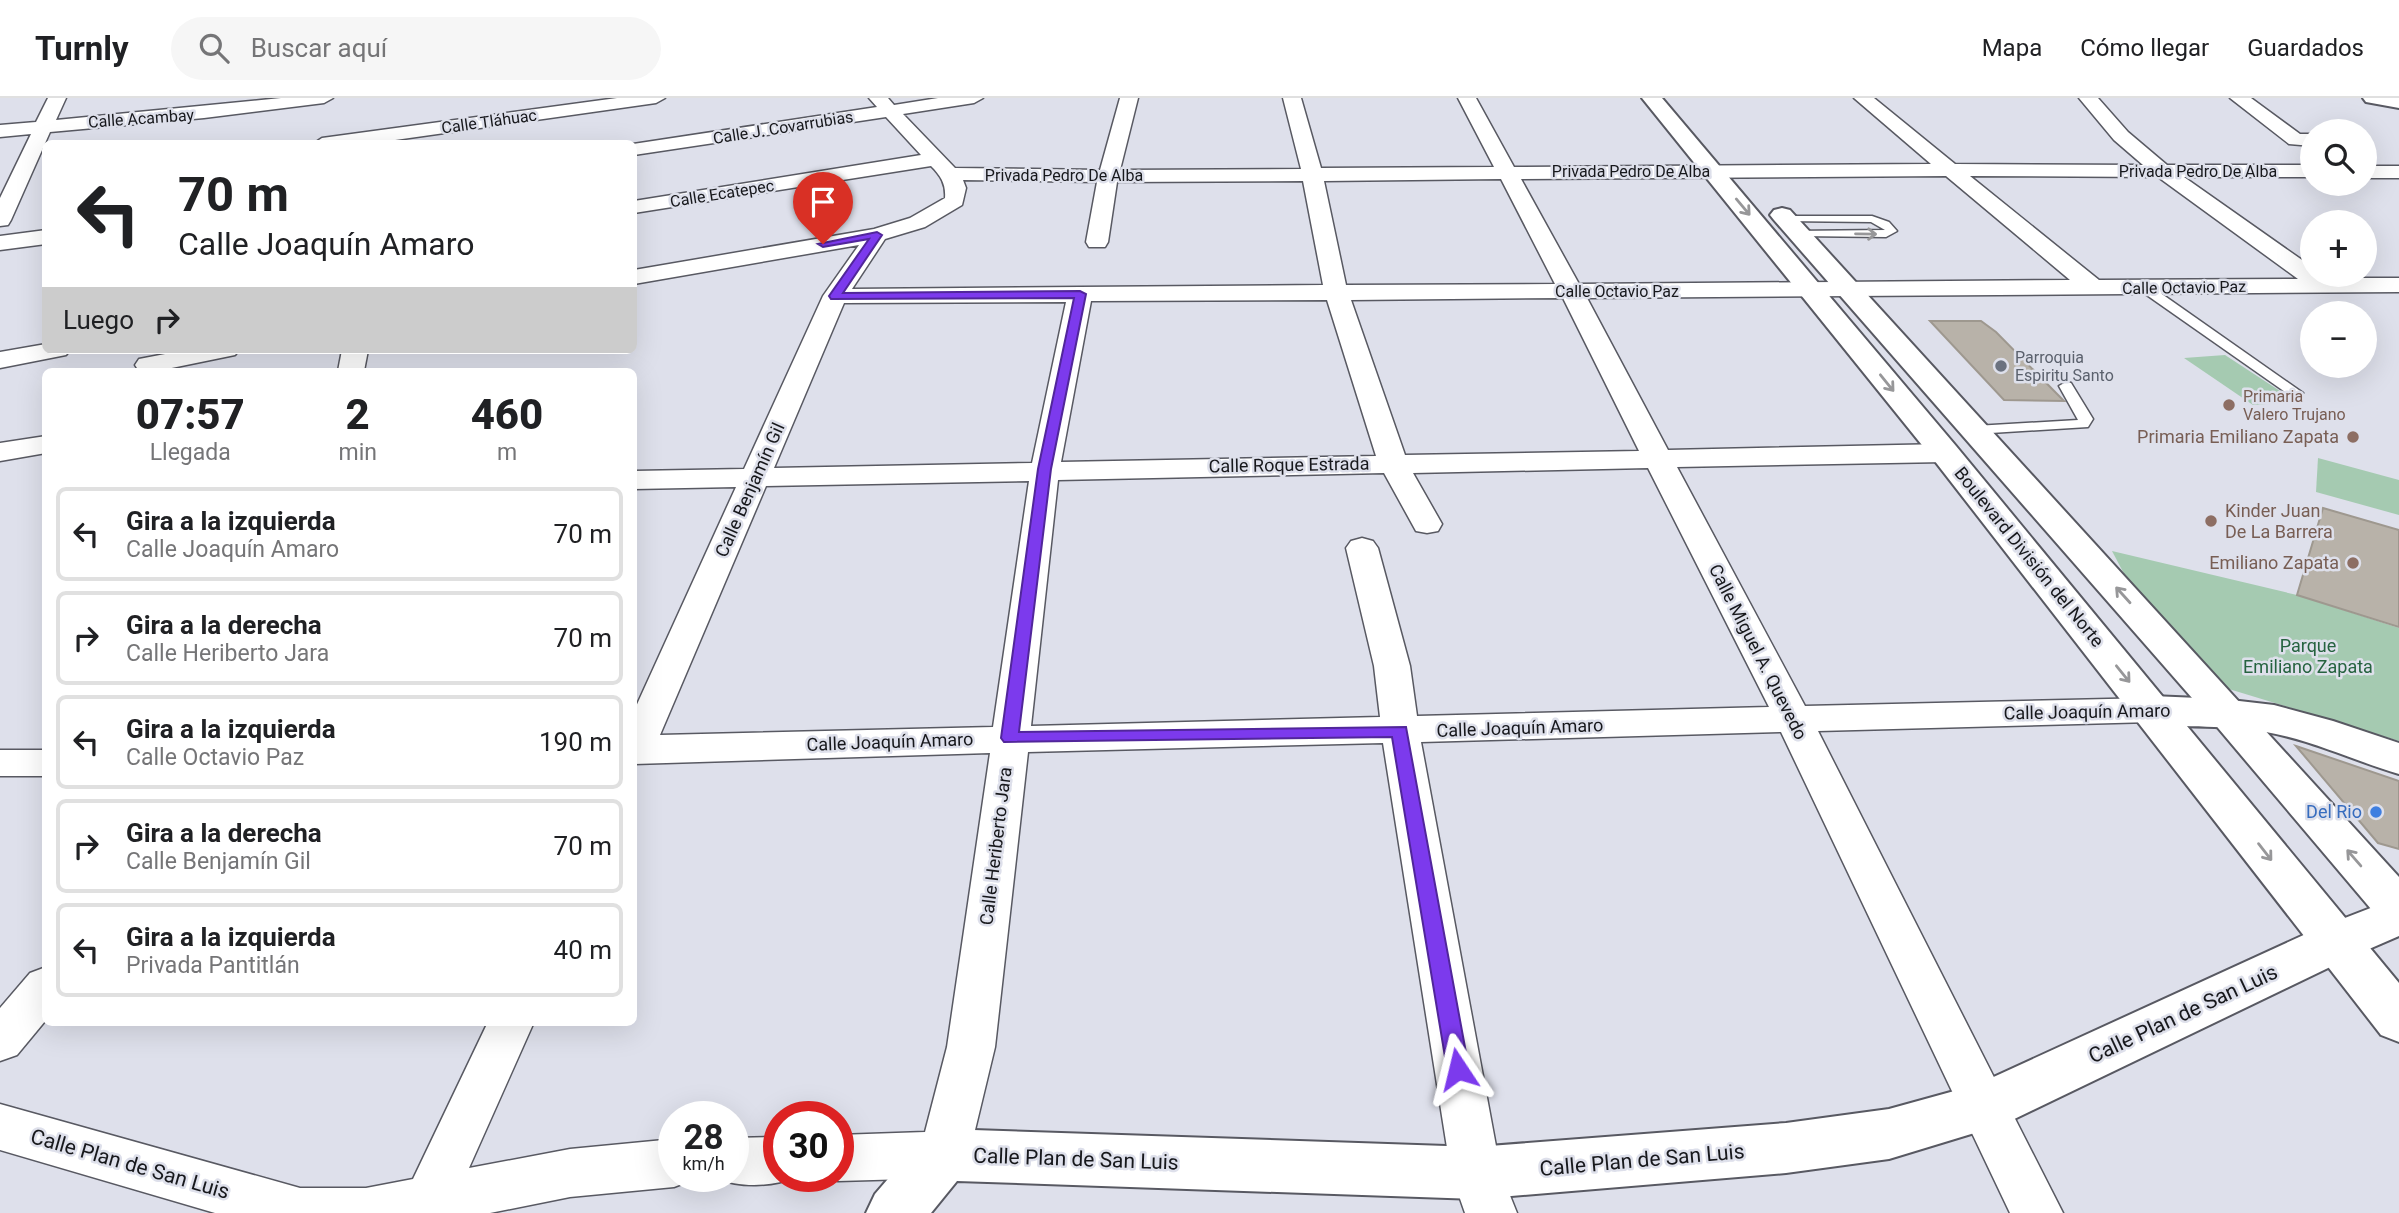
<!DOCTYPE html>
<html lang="es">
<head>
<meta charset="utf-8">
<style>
  body { margin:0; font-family:Roboto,sans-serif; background:#f6f6f6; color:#202124; height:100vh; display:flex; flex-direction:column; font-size:26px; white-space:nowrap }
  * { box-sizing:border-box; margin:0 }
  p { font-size:23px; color:#757577 }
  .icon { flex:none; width:38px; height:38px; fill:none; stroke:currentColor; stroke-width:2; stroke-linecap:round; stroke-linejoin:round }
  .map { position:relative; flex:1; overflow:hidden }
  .side { position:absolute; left:42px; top:270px; width:595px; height:658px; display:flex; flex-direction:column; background:#fff; border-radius:10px; box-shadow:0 7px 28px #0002 }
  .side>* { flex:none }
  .top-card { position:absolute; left:42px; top:42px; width:595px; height:214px; border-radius:10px; box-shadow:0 7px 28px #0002; background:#fff; color:#202124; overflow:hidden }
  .buttons { position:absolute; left:2300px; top:21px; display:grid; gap:14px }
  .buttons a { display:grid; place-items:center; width:77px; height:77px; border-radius:50%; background:#fff; box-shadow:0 7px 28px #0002; font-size:35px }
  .speed { position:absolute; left:658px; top:1003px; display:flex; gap:14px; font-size:35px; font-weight:700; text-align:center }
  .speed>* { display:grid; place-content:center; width:91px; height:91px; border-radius:50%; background:#fff; box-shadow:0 7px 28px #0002; line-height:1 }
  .speed small { font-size:18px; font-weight:400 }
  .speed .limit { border:10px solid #d22; background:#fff; color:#111 }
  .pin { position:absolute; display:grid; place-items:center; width:60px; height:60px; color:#fff; margin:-72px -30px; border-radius:50% 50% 50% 0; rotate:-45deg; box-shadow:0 0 7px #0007 }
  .pin .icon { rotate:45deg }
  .me { position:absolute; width:77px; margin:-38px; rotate:350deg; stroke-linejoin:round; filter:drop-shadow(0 0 5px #0008) }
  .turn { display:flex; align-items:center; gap:24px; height:147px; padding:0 21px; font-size:32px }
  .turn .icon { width:91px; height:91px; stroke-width:2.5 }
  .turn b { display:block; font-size:49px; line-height:60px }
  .then { display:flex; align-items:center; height:66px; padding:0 21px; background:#0003; gap:14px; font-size:26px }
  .eta { display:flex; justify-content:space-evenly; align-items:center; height:119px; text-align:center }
  .eta b { font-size:42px; font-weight:800; line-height:49px }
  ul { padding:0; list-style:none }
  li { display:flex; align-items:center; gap:21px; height:94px; margin:0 14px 10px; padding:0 7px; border:4px solid #e0e0e0; border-radius:10px }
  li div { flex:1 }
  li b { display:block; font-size:26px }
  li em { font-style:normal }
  header { display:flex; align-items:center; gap:42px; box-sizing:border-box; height:98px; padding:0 35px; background:#fff; border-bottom:2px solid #e0e0e0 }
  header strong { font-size:33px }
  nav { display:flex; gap:38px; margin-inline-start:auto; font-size:24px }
  .search { width:490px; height:63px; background:#f6f6f6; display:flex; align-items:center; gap:18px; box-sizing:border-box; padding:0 24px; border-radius:38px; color:#757577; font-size:26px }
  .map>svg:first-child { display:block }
</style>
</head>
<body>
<header>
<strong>Turnly</strong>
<div class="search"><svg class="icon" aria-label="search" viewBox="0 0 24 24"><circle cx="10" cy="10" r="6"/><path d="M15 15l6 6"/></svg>Buscar aquí</div>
<nav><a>Mapa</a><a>Cómo llegar</a><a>Guardados</a></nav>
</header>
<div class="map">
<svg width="2399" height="1115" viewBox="0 0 2399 1115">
  <rect width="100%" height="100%" fill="#dee0eb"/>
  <g fill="#a5cab1">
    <path d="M2225 257 2297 304 2253 307 2184 260Z"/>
    <path d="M2318 360 2399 382V417L2316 394Z"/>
    <path d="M2112 453 2297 497 2399 530V643L2219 588 2131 489Z"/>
  </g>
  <g fill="#b8b2a9" stroke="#9e988f" stroke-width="2">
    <path d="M1930 223H1981L1996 234 2064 303 2004 302Z"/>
    <path d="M2323 410 2399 432V529L2297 497Z"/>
    <path d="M2296 648 2399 683V751L2378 745Z"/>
  </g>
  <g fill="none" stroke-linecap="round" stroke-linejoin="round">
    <defs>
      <g id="service">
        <path d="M1780 118H1872L1889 124 1897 133 1886 139 1798 138 1793 135 1794 133 1885 132 1871 124 1784 123 1780 122Z"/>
        <path d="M2141 187H2149L2303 295 2301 298H2291L2141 193Z"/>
        <path d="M2066 284 2071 285 2093 321 2088 329 1975 336 1968 332 1975 328 2078 322 2059 288Z"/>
      </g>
      <g id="minor">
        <path d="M48 0H66L56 22 281 0H333L324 5 204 20 50 34 11 122 8 127 0 128V100L31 36 0 39V27L36 24Z"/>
        <path d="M617 0H665L656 5 367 46H313L322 40Z"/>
        <path d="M869 0H888L894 7 938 0H983L974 5 903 16 955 70 1100 72 1120 0H1138L1120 72 1301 71 1283 0H1301L1321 70 1494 69 1458 0H1476L1514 69 1931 66 1854 0H1874L1955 66 2143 67 2114 42 2079 0H2098L2128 34 2167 67H2312V79H2184L2312 169V177H2323L2328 180H2399V194L1587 200 1668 352 1945 346 1955 349 1959 355 1955 361 1945 364 1677 369 1805 608 2152 600 2165 603 2170 612 2165 621 2152 624 1818 633 2063 1115H2010L1781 634 1421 644 1501 1075 1517 1115H1465L1451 1075 1383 645 1028 654 995 949 969 1057 962 1073 944 1080 838 1083 824 1078H838V1037L925 1034 947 949 990 655 634 666V613L736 389 634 391V373L744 371 823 198 859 147 634 186V172L874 131 910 120 945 100C946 86 941 78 931 68L634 115V103L921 57 886 19 634 57 633 46 877 9ZM1946 78 2070 182 1579 186 1521 81ZM1970 78 2158 79 2298 181 2099 182ZM1501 81 1555 186 1346 187 1324 83ZM963 82 1097 84 1086 144 1089 149H1105L1108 144 1117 84 1303 83 1323 187 852 191 885 141 925 129 962 107 966 90ZM1563 200 1639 353 1405 357 1351 202ZM1327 202 1376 358 1061 364 1091 203ZM1066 204 1032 365 774 370 844 205ZM1648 370 1769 609 1417 618 1410 568 1378 450 1373 443 1362 440 1351 443 1346 450 1374 568 1380 619 1031 628 1058 382 1384 375 1416 433 1427 435 1438 433 1442 426 1413 375ZM1029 383 993 629 660 637 766 388Z"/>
        <path d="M2230 0H2251L2300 36H2312V48L2289 46Z"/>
        <rect x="2364" y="68" width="35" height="12"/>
        <path d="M46 132V146L0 152V138Z"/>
        <path d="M46 246V252H70L66 257 0 270V254Z"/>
        <path d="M186 252H239L235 257 157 273H139L135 267 139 261Z"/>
        <path d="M342 252H368L364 273H338Z"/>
        <path d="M46 338V355L0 363V345Z"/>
        <rect x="0" y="652" width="46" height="26"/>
        <path d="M46 869V922L17 957 0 963V910L30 875Z"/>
        <path d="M488 924H534L469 1070 570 1051 674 1041V1078H694L692 1082 674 1089 570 1099 490 1115H215L0 1052V1006L300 1090H366L413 1081Z"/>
        <path d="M779 1039V1078L797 1079C771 1089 741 1090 715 1080L733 1078V1040Z"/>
      </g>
      <g id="tertiary">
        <path d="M2152 598 2222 601 2274 607 2333 623 2399 645V676C2352 662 2309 641 2261 633 2220 626 2177 632 2138 622L2132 612 2138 602Z"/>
        <path d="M2399 799V838L2353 858 2004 1026 1889 1061 1786 1075 1476 1101 957 1083 931 1115H866L875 1096 924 1039 944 1031 1476 1049 1786 1025 1889 1011 1976 987 2319 830Z"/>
      </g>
      <g id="primary">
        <path d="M1642 0H1662L1956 348 2399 885V944L2381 937 1934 362Z"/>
        <path d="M2363 0H2399V10L2366 4Z"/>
        <path d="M1782 110 1790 112 2399 779V830L2382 824 2213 624 1774 122 1770 117 1774 112Z"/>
      </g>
    </defs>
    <use href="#service" stroke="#585962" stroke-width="3"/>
    <use href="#minor" stroke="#585962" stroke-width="3"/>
    <use href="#tertiary" stroke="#585962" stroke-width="4"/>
    <use href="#primary" stroke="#585962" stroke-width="4"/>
    <use href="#service" fill="#fff" fill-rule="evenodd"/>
    <use href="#minor" fill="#fff" fill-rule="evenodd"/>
    <use href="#tertiary" fill="#fff" fill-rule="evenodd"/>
    <use href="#primary" fill="#fff" fill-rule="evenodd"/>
  </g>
  <defs><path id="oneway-shaft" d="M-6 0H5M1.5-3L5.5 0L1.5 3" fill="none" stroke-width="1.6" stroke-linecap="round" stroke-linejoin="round" transform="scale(1.75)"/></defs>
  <g stroke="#979799">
    <use href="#oneway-shaft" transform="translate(1743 109) rotate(50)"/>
    <use href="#oneway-shaft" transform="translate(1866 136) rotate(1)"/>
    <use href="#oneway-shaft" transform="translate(1887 285) rotate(51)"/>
    <use href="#oneway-shaft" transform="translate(2123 497) rotate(-132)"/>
    <use href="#oneway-shaft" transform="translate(2123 576) rotate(51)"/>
    <use href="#oneway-shaft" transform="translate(2265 754) rotate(52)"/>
    <use href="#oneway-shaft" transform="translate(2354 760) rotate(-131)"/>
  </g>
  <path fill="#7c3aed" stroke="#51269a" stroke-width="2" d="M877 134 882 137 843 195 1080 193 1086 196 1051 371 1019 634 1406 629 1469 971 1466 978 1458 981 1450 978 1447 971 1392 639 1004 644 1001 640 1038 371 1074 200 831 201 829 198 869 141 823 149 818 146Z"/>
  <circle fill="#6b7280" stroke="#dee0eb" stroke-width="2.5" cx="2001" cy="268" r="7"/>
  <g fill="#8d6e63" stroke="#dee0eb" stroke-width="2.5">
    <circle cx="2229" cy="307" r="7"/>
    <circle cx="2353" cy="339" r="7"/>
    <circle cx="2211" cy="423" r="7"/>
    <circle cx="2353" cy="465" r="7"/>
  </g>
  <circle fill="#3f7fe0" stroke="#dee0eb" stroke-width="2.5" cx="2376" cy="714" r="7"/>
  <g text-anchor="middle" stroke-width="5" stroke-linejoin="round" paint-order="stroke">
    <g font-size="16" fill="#17181c" stroke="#dee0eb">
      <text transform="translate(141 20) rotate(-4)" y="6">Calle Acambay</text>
      <text transform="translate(489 23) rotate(-8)" y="6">Calle Tláhuac</text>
      <text transform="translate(783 29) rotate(-9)" y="6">Calle J. Covarrubias</text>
      <text x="1631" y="79">Privada Pedro De Alba</text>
      <text x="2198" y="79">Privada Pedro De Alba</text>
      <text x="1064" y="83">Privada Pedro De Alba</text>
      <text transform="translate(722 95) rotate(-9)" y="6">Calle Ecatepec</text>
      <text transform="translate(2184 189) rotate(-1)" y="6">Calle Octavio Paz</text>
      <text x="1617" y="199">Calle Octavio Paz</text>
    </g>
    <g font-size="16" fill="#5b616d" stroke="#dee0eb" text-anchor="start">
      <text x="2015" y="265">Parroquia<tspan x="2015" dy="18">Espiritu Santo</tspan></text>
    </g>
    <g font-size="16" fill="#785e54" stroke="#dee0eb" text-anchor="start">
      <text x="2243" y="304">Primaria<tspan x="2243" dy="18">Valero Trujano</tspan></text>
    </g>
    <g font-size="18" fill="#785e54" stroke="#dee0eb" text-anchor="end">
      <text x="2339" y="345">Primaria Emiliano Zapata</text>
      <text x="2225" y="419" text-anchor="start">Kinder Juan<tspan x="2225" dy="21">De La Barrera</tspan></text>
      <text x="2339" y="471">Emiliano Zapata</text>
    </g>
    <g font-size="18" fill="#17181c" stroke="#dee0eb">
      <text transform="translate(1289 367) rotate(-1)" y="6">Calle Roque Estrada</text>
      <text transform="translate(750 392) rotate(-66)" y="6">Calle Benjamín Gil</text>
      <text transform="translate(2029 459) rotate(51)" y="6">Boulevard División del Norte</text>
      <text transform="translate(1758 554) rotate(63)" y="6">Calle Miguel A. Quevedo</text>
      <text transform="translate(2087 614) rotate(-1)" y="6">Calle Joaquín Amaro</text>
      <text transform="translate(1520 630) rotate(-2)" y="6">Calle Joaquín Amaro</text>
      <text transform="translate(890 644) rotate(-2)" y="6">Calle Joaquín Amaro</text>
      <text transform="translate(996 748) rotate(-83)" y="6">Calle Heriberto Jara</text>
    </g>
    <g font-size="18" fill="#266340" stroke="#dee0eb">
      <text x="2308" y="554">Parque<tspan x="2308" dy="21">Emiliano Zapata</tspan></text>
    </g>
    <g font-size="18" fill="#366cbe" stroke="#dee0eb" text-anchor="end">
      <text x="2362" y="720">Del Rio</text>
    </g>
    <g font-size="21" fill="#17181c" stroke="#dee0eb">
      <text transform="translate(2183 916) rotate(-25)" y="7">Calle Plan de San Luis</text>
      <text transform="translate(1076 1061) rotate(2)" y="7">Calle Plan de San Luis</text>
      <text transform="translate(1642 1062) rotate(-5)" y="7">Calle Plan de San Luis</text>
      <text transform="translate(130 1066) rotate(16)" y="7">Calle Plan de San Luis</text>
    </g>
  </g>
</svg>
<div class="buttons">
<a><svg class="icon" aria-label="search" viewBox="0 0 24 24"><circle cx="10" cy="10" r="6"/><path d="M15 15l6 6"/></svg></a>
<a>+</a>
<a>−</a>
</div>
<div class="speed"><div>28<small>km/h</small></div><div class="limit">30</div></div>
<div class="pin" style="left:823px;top:146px;background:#d93025"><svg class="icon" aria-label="arrive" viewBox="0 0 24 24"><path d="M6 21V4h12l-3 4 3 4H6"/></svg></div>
<svg class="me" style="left:1458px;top:971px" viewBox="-20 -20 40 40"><path d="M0-17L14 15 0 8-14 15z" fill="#7c3aed" stroke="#fff" stroke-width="4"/></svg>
<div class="top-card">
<div class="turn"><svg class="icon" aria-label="left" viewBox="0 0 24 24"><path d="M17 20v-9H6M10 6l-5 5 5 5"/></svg><div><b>70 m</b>Calle Joaquín Amaro</div></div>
<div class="then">Luego<svg class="icon" aria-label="right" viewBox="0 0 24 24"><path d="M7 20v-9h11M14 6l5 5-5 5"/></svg></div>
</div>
<section class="side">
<div class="eta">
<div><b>07:57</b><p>Llegada</p></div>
<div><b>2</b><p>min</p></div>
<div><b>460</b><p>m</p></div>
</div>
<ul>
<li><svg class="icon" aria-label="left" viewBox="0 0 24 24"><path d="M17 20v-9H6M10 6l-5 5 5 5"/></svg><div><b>Gira a la izquierda</b><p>Calle Joaquín Amaro</p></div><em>70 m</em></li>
<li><svg class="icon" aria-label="right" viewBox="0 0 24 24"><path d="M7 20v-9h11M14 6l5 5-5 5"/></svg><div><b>Gira a la derecha</b><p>Calle Heriberto Jara</p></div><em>70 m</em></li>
<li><svg class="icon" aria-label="left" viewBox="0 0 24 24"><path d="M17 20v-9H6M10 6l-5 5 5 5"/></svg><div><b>Gira a la izquierda</b><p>Calle Octavio Paz</p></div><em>190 m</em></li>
<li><svg class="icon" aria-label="right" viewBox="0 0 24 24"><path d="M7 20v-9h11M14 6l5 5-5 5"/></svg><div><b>Gira a la derecha</b><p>Calle Benjamín Gil</p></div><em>70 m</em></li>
<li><svg class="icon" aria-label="left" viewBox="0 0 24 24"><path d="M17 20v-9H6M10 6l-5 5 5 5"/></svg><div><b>Gira a la izquierda</b><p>Privada Pantitlán</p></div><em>40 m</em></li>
</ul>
</section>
</div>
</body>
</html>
